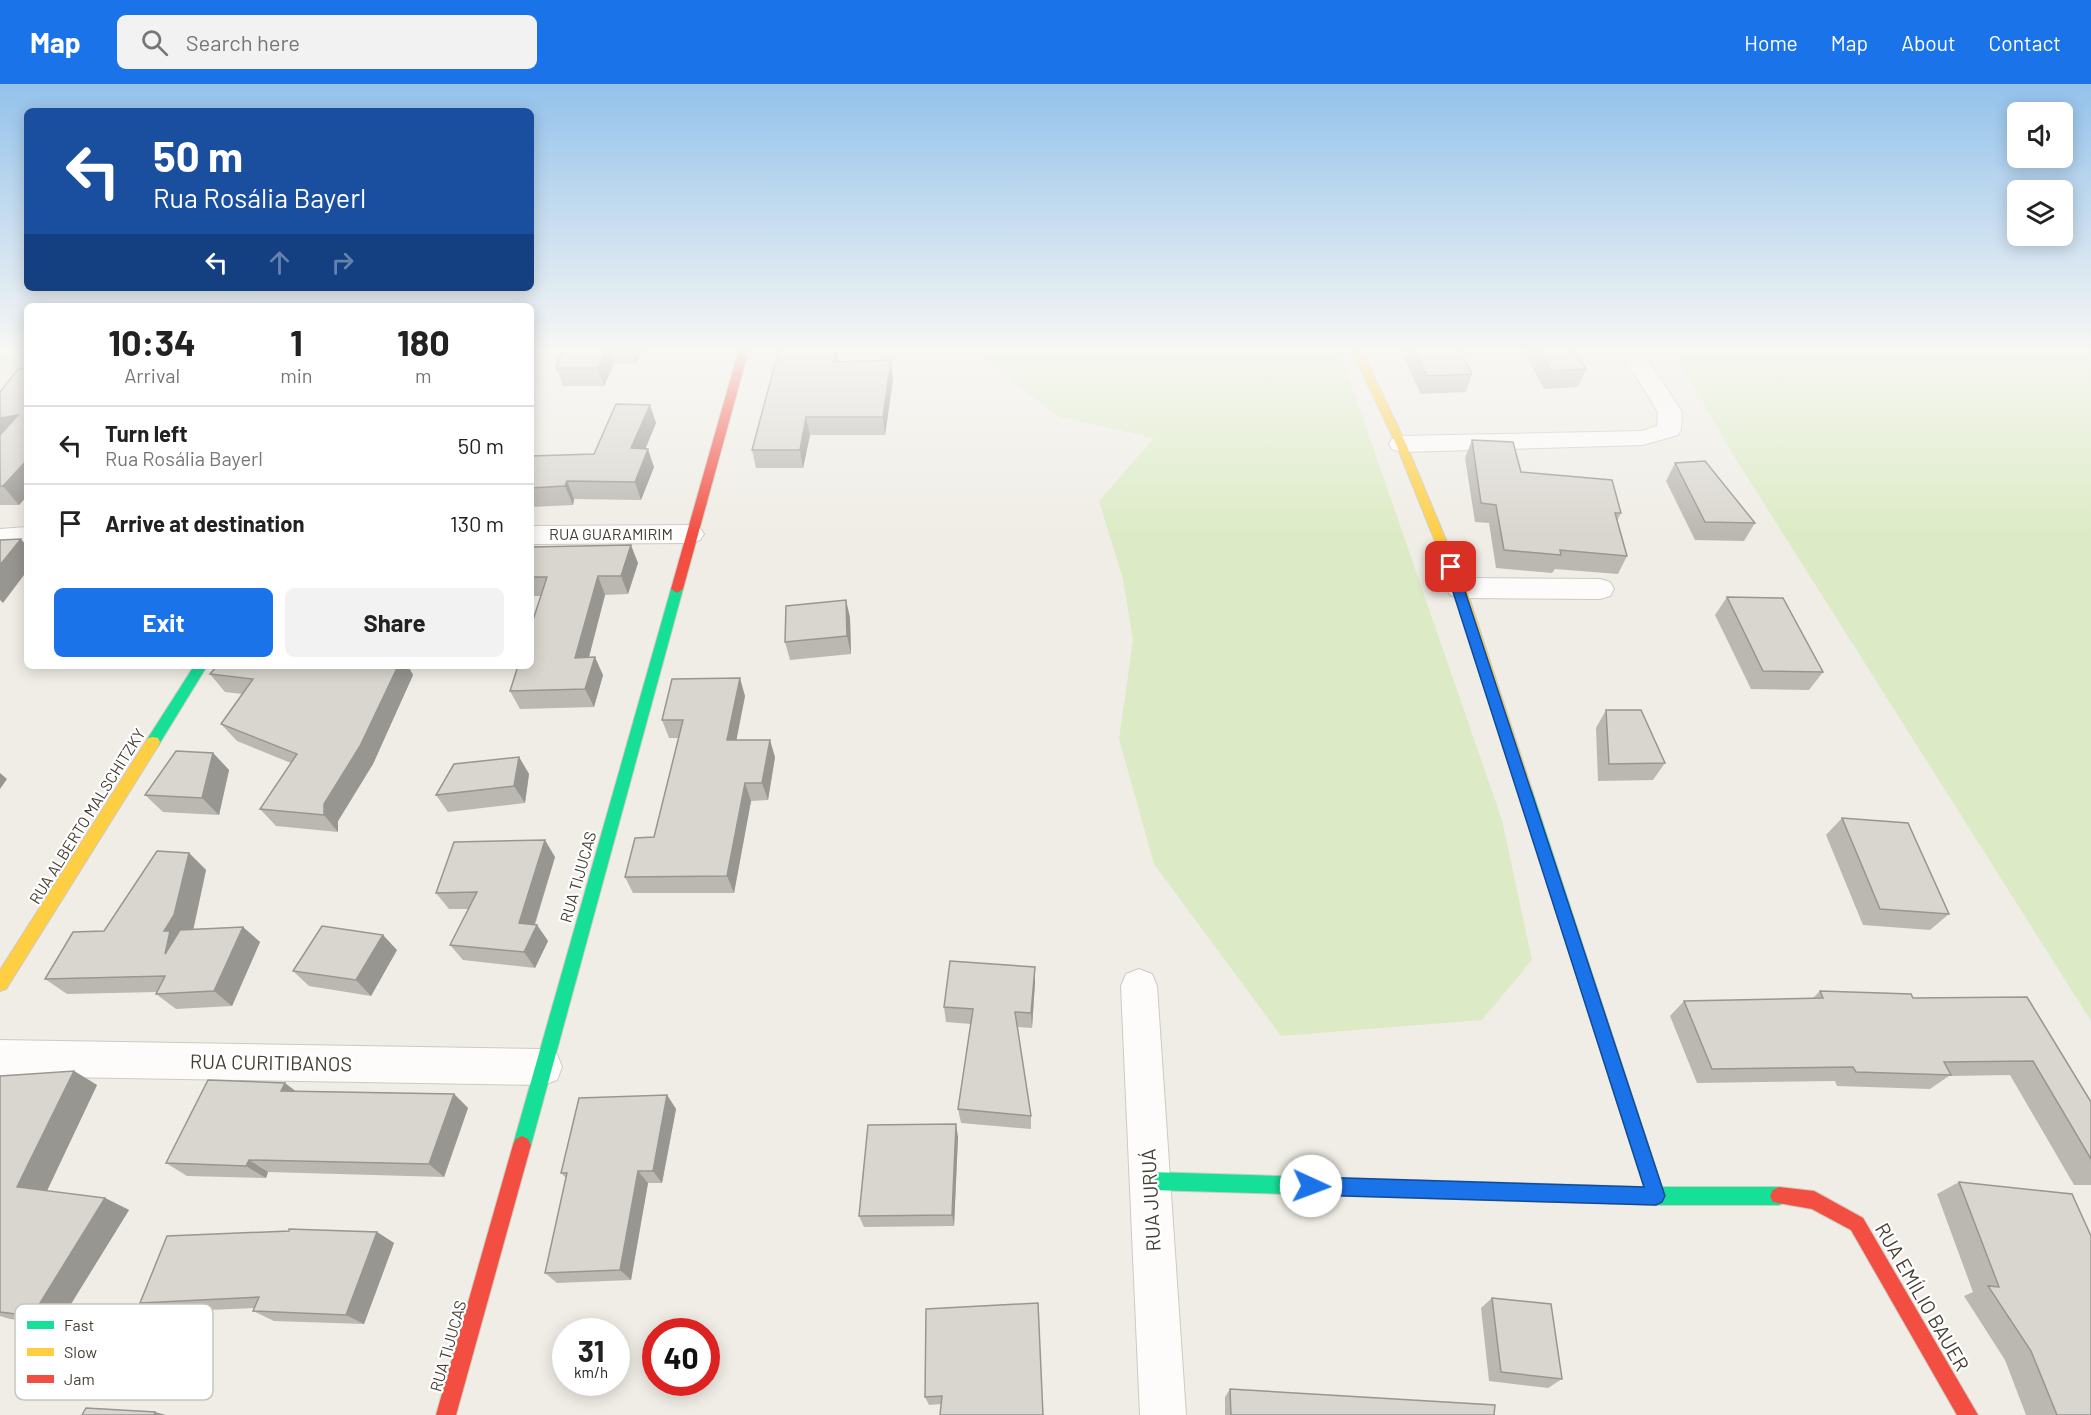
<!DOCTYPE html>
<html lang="en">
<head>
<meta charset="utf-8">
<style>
  body { margin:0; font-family:Barlow,sans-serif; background:#f2f2f2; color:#222; height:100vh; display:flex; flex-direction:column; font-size:22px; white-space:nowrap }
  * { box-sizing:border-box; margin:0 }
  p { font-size:20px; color:#767676 }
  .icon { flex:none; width:33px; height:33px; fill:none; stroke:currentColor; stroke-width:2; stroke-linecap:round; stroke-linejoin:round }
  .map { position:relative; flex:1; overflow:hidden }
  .panel { position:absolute; left:24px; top:219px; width:510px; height:366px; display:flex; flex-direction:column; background:#fff; border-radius:9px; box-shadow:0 3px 15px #0003 }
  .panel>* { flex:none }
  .banner { position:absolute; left:24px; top:24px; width:510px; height:183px; border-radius:9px; box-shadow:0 3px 15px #0003; background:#1a4fa0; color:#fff; overflow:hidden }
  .tools { position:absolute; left:2007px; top:18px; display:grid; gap:12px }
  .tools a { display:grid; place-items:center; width:66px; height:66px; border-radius:9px; background:#fff; box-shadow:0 3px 15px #0003; font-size:30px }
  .speed { position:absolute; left:552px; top:1234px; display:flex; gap:12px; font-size:30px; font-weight:700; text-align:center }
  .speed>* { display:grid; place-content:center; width:78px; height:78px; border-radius:50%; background:#fff; box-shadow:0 3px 15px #0003; line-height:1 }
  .speed small { font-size:15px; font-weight:400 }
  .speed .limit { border:9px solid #d22; background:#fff; color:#111 }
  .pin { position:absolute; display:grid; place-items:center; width:51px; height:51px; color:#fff; margin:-26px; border-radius:12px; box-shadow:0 3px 9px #0006 }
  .me { position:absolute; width:66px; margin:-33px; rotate:92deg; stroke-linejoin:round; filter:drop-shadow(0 0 4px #0008) }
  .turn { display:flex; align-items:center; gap:21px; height:126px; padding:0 30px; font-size:27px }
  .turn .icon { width:78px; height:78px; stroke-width:2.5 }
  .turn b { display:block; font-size:42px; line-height:51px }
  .lanes { display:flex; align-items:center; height:57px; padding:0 30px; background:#0003; justify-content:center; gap:30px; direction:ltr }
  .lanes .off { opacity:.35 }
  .eta { display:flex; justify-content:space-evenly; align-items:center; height:102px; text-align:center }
  .eta b { font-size:36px; font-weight:700; line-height:42px }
  .primary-button { display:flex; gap:12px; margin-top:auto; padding:12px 30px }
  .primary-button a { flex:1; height:69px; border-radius:9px; background:#1a73e8; color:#fff; font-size:24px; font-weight:700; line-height:69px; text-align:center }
  .primary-button a+a { background:#f2f2f2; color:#222 }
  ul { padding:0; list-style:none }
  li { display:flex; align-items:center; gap:18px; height:78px; padding:0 30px; border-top:2px solid #e0e0e0 }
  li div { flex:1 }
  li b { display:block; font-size:22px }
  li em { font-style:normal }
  header { display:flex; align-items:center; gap:36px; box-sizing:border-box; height:84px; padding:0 30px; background:#1a73e8; color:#fff }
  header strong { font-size:28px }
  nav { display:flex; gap:33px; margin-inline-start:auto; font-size:21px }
  .search { width:420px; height:54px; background:#f2f2f2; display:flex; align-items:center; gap:15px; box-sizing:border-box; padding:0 21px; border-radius:9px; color:#767676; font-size:22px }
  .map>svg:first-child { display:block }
</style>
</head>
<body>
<header>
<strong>Map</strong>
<div class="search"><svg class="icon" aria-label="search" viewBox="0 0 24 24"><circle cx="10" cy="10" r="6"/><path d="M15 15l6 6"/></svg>Search here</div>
<nav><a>Home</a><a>Map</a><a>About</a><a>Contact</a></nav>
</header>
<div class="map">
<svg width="2091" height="1331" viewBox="0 0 2091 1331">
  <rect width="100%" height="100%" fill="#f0ede6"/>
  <g fill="#dcebc5">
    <path d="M0 265H27V286L0 294Z"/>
    <path d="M969 265H1339L1502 736 1532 876 1482 936 1281 952 1154 780 1119 655 1133 556 1123 495 1099 417 1154 354 1059 333Z"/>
    <path d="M1672 265H2091V937L1732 369Z"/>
  </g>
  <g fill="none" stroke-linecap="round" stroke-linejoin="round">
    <defs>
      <g id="street">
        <path d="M1619 265H1641L1682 328 1681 346 1678 351 1643 361 1401 368 1392 365 1389 360 1392 355 1401 352 1641 347 1657 342 1658 328Z"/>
        <path d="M691 441 700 444 704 450 700 456 691 459 531 460V442Z"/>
        <path d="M27 443V461L0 463V445Z"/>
        <path d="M1460 494 1600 495 1610 498 1614 505 1610 512 1600 515 1460 514 1450 511 1446 504 1450 497Z"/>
        <path d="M1139 885 1152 890 1157 902 1186 1331H1140L1121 902 1126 890Z"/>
        <path d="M0 956 543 965 557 970 562 983 557 996 543 1001 0 992Z"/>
      </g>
      <g id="fast">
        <path d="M677 501 683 505 531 1061 528 1067 522 1070 516 1067 513 1061 671 505Z"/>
        <path d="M194 582H207L158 662H148L146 658 148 654Z"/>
        <path d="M1525 700 1530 702 1532 706 1662 1103H1779L1785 1106 1788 1112 1785 1118 1779 1121H1656L1150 1106 1144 1103 1141 1097 1144 1091 1150 1088 1644 1103 1518 706 1520 702Z"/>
      </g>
      <g id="slow">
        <path d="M1351 265H1361L1406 360 1466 504 1532 706 1530 710H1520L1518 706 1454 504 1396 360Z"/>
        <path d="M153 653 158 654 160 658 158 662 6 905 0 907V886L148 654Z"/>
      </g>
      <g id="jam">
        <path d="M739 265H749L683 505 677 509 671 505Z"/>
        <path d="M522 1052 528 1055 531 1061 456 1331H436L513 1061 516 1055Z"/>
        <path d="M1779 1103 1814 1107 1863 1134 1978 1331H1957L1851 1146 1812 1125 1773 1118 1770 1112 1773 1106Z"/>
      </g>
    </defs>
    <use href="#street" stroke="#cdcac4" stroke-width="2"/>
    <use href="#fast" stroke="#cfcabd" stroke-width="2"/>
    <use href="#slow" stroke="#cfcabd" stroke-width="2"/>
    <use href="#jam" stroke="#cfcabd" stroke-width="2"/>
    <use href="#street" fill="#fdfcfb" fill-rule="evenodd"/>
    <use href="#fast" fill="#16e098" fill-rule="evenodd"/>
    <use href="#slow" fill="#ffcf43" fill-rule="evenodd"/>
    <use href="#jam" fill="#f24e42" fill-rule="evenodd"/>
  </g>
  <g fill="#bbb8b2">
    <path d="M563 265H642L636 280H614L604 302H563L556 284Z"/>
    <path d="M1399 265H1459L1472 290 1466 308 1421 310Z"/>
    <path d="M1523 265H1573L1586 285 1578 303 1544 305Z"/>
    <path d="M839 278 893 295 885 351H810L803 384H756L752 366Z"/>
    <path d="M27 284V412L19 421H0V308Z"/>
    <path d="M650 321 656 339 645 365 654 383 641 416 574 415 573 421 531 423V372L594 370Z"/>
    <path d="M1472 356 1521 388 1621 429 1617 437 1627 472 1618 490 1555 485 1552 489 1496 484 1489 439 1475 438 1465 374Z"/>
    <path d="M1675 379 1755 439 1744 457 1695 456 1666 397Z"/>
    <path d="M531 463 638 479 628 510 605 511 589 573 603 591 594 623 520 625 510 607 541 512H531Z"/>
    <path d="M1727 513 1823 588 1809 606 1751 605 1715 531Z"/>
    <path d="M846 516 850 534 851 570 790 576 785 558Z"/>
    <path d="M217 582H408L413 591 373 680 338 737V748L276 742 260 725 291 679 237 657 221 640 243 610 225 608 210 590Z"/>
    <path d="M745 612 736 656 775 673 768 716 751 717 734 809H633L625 793 654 753 679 654H669L662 636Z"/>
    <path d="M1606 626 1665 679 1653 696 1598 697 1596 644Z"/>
    <path d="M213 669 229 686 219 731 163 728 145 711Z"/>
    <path d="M519 673 529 690 525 719 448 728 436 711Z"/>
    <path d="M1842 734 1949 830 1930 846 1863 841 1826 751Z"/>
    <path d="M189 769 206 786 193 845 243 843 260 858 232 922 176 925 156 910 157 908 67 910 45 895 104 847Z"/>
    <path d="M555 773 535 841H537L548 857 535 884 463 876 450 861 468 825H449L436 809Z"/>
    <path d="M397 866 371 912 309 902 293 887Z"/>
    <path d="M1035 898 1032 944 1017 943 1031 1032V1045L961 1039 958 1025 971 940 946 938 944 923Z"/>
    <path d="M1820 907 1913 914 2027 913 2091 1018V1101H2074L2010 991 1949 992 1930 1005 1837 1002 1835 997 1697 999 1670 932 1684 917 1812 915Z"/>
    <path d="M74 987 97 1001 47 1107 105 1114 129 1126 58 1241 10 1235 0 1232V992Z"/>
    <path d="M296 1007 454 1010 468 1024 444 1093 268 1088 266 1094 187 1092 166 1079Z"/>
    <path d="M667 1011 676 1025 662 1099H648L631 1196 557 1199 545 1189 566 1094 561 1089Z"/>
    <path d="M958 1053 954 1142 864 1143 859 1132Z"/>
    <path d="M1959 1098 2091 1331H2026L2005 1276 1964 1212 1973 1208 1937 1110Z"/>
    <path d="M377 1148 394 1159 364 1240 274 1237 253 1227 255 1224 163 1228 140 1219Z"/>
    <path d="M1492 1214 1562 1295 1548 1304 1489 1297 1481 1224Z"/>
    <path d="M1038 1219 941 1320 929 1321 925 1313Z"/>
    <path d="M1230 1305 1494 1331H1225V1313Z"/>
  </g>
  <g fill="#989691">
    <path d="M607 265H609L614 280 604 302 598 284Z"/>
    <path d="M632 265H642L636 280Z"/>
    <path d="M837 265 839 282 833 278Z"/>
    <path d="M891 276 893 295 885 351 883 333Z"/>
    <path d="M650 321 656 339 638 383 631 364Z"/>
    <path d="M18 331 0 355V334Z"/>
    <path d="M806 333 810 351 803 384 800 366Z"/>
    <path d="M648 365 654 383 641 416 635 398Z"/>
    <path d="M27 376V412L19 421 3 402Z"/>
    <path d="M567 397 574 415 573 421 565 402Z"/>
    <path d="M21 455 27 462V487L3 519 0 516V481Z"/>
    <path d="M631 461 638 479 628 510 621 492Z"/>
    <path d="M598 492 605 511 584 592 575 574Z"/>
    <path d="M846 516 850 534 851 570 847 552Z"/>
    <path d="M595 573 603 591 594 623 585 605Z"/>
    <path d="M398 582H408L413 591 373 680 338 737V748L324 731V720Z"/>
    <path d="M740 594 745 612 733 674 727 656Z"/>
    <path d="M770 656 775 673 768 716 762 699Z"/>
    <path d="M213 669 229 686 219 731 202 714Z"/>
    <path d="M519 673 529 690 525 719 514 702Z"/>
    <path d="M0 689 7 695 0 705Z"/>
    <path d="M745 699 751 717 734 809 727 792Z"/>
    <path d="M545 756 555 773 530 855 519 839Z"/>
    <path d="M189 769 206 786 193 847 165 870 164 847Z"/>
    <path d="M537 841 548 857 535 884 524 868Z"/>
    <path d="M243 843 260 858 232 922 214 907Z"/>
    <path d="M383 851 397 866 371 912 356 896Z"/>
    <path d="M1035 883V898L1032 944 1031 929Z"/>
    <path d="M74 987 97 1001 43 1115 17 1103Z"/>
    <path d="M285 999 302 1012 281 1007Z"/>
    <path d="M454 1010 468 1024 444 1093 429 1080Z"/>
    <path d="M667 1011 676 1025 662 1099 653 1087Z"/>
    <path d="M956 1040 958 1053 954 1142 952 1131Z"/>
    <path d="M249 1076 268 1088 266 1094 246 1082Z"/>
    <path d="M638 1087 648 1099 631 1196 620 1186Z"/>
    <path d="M105 1114 129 1126 58 1241 32 1232Z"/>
    <path d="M377 1148 394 1159 364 1240 346 1231Z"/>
    <path d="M155 1328 166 1331H154Z"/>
  </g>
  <g fill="#d9d6cf" stroke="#989691" stroke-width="1.5">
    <path d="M563 265H607L598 284H556Z"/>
    <path d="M779 265H836L833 278 891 276 883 333H806L800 366H752Z"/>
    <path d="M1413 265H1459L1472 290 1427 292Z"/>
    <path d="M1539 265H1573L1586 285 1551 287Z"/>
    <path d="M27 284V376L3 402H0V351L18 331 0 334V308L18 285Z"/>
    <path d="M616 320 650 321 631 364 648 365 635 398 567 397 565 402 531 404V372L594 370Z"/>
    <path d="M1472 356 1513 358 1521 388 1612 396 1621 429H1615L1627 472 1560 466 1561 471 1504 466 1496 421 1481 419Z"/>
    <path d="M1705 377 1755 439 1705 438 1675 379Z"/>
    <path d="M21 455 0 481V456Z"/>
    <path d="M631 461 621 492H598L575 574 595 573 585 605 510 607 518 582H531V542L547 493H531V463Z"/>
    <path d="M1727 513 1783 514 1823 588 1763 587Z"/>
    <path d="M846 516 847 552 785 558 786 522Z"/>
    <path d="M217 582H398L360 662 324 720V731L260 725 297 670 221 640 253 595 210 590Z"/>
    <path d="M740 594 727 656H770L762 699H745L727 792 625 793 635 754 654 753 683 636H662L672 595Z"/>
    <path d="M1606 626H1641L1665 679 1609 680Z"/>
    <path d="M176 667 213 669 202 714 145 711Z"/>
    <path d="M519 673 514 702 436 711 454 680Z"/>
    <path d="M1842 734 1908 739 1949 830 1880 825Z"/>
    <path d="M545 756 519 839 537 841 524 868 450 861 477 808 436 809 454 758Z"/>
    <path d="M157 767 189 769 174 831 164 847H170L165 870 180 846 243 843 214 907 156 910 165 892 45 895 73 848 104 847Z"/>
    <path d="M322 842 383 851 356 896 293 887Z"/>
    <path d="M950 877 1035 883 1031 929 1015 928 1031 1032 958 1025 973 925 944 923Z"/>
    <path d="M1820 907 1911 910 1913 914 2027 913 2091 1018V1075L2033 977 1944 978 1951 991 1856 988 1853 983 1712 985 1684 917 1823 914Z"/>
    <path d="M74 987 17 1103 105 1114 32 1232 0 1228V992Z"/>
    <path d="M208 996 285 999 281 1007 454 1010 429 1080 249 1076 246 1082 166 1079Z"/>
    <path d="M667 1011 653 1087H638L620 1186 545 1189 567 1089H561L579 1014Z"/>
    <path d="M956 1040 952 1131 859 1132 868 1041Z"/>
    <path d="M1959 1098 2072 1110 2091 1152V1331H2057L2031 1267 1988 1202 1999 1203Z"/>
    <path d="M289 1145 377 1148 346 1231 253 1227 259 1213 140 1219 167 1152 289 1147Z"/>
    <path d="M1492 1214 1551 1220 1562 1295 1501 1288Z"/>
    <path d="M1038 1219 1043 1331H940L942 1312 925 1313 926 1225Z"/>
    <path d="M1230 1305 1495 1321 1494 1331H1231Z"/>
    <path d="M86 1324 155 1328 154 1331H82Z"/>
  </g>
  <linearGradient id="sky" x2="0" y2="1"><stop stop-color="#93c2eb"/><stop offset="0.59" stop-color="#f8f7f4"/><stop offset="1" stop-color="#f8f7f4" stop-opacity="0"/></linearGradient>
  <rect width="2091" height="451" fill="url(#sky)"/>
  <path fill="#1a73e8" stroke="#114b97" stroke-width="1.5" d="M1451 479 1457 483 1665 1112 1662 1118 1656 1121 1311 1111 1305 1108 1302 1102 1305 1096 1311 1093 1644 1103 1445 483Z"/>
  <g text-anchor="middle" stroke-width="4.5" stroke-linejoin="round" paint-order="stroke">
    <g font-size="16" fill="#453e33" stroke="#fff">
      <text x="611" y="456">RUA GUARAMIRIM</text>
      <text transform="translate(87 732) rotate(-58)" y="6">RUA ALBERTO MALSCHITZKY</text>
      <text transform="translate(578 793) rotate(-74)" y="6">RUA TIJUCAS</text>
      <text transform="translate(448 1262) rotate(-74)" y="6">RUA TIJUCAS</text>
    </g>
    <g font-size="20" fill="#453e33" stroke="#fff">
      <text transform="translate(271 979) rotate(1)" y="7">RUA CURITIBANOS</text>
      <text transform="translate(1151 1116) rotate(-93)" y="7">RUA JURUÁ</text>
      <text transform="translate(1922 1213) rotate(60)" y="7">RUA EMÍLIO BAUER</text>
    </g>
  </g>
  <rect x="15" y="1220" width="198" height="96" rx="9" fill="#fff" stroke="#c7c5c2" stroke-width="1.5"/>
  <rect x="27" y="1237" width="27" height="8" fill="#16e098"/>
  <rect x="27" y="1264" width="27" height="8" fill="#ffcf43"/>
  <rect x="27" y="1291" width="27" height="8" fill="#f24e42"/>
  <g font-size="16" fill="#453e33">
    <text x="64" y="1247">Fast</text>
    <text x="64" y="1274">Slow</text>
    <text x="64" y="1301">Jam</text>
  </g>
</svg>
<div class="tools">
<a><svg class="icon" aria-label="sound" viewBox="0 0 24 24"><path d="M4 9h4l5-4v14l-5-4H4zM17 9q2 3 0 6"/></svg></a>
<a><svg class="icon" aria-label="layers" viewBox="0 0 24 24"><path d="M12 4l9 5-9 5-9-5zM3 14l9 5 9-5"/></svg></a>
</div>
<div class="speed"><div>31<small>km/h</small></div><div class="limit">40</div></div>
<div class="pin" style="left:1451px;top:483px;background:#d93025"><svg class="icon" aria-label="arrive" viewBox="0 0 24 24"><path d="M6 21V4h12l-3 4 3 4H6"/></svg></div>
<svg class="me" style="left:1311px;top:1102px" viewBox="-20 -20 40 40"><circle r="19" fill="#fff"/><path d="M0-13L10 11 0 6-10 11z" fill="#1a73e8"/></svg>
<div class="banner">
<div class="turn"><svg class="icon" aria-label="left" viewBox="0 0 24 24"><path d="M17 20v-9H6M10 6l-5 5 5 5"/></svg><div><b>50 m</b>Rua Rosália Bayerl</div></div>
<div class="lanes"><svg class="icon" aria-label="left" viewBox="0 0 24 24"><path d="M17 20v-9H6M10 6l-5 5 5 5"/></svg><svg class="icon off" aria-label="ahead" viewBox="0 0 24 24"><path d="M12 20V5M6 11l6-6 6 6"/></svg><svg class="icon off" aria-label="right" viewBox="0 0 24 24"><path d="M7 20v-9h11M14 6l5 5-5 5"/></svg></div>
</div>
<section class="panel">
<div class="eta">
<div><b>10:34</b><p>Arrival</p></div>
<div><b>1</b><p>min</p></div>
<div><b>180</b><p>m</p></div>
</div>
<ul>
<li><svg class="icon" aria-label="left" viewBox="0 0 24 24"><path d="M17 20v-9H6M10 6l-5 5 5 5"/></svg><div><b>Turn left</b><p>Rua Rosália Bayerl</p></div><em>50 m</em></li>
<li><svg class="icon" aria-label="arrive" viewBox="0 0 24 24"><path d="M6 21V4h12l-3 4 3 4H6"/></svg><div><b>Arrive at destination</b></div><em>130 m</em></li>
</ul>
<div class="primary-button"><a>Exit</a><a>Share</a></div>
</section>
</div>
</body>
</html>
